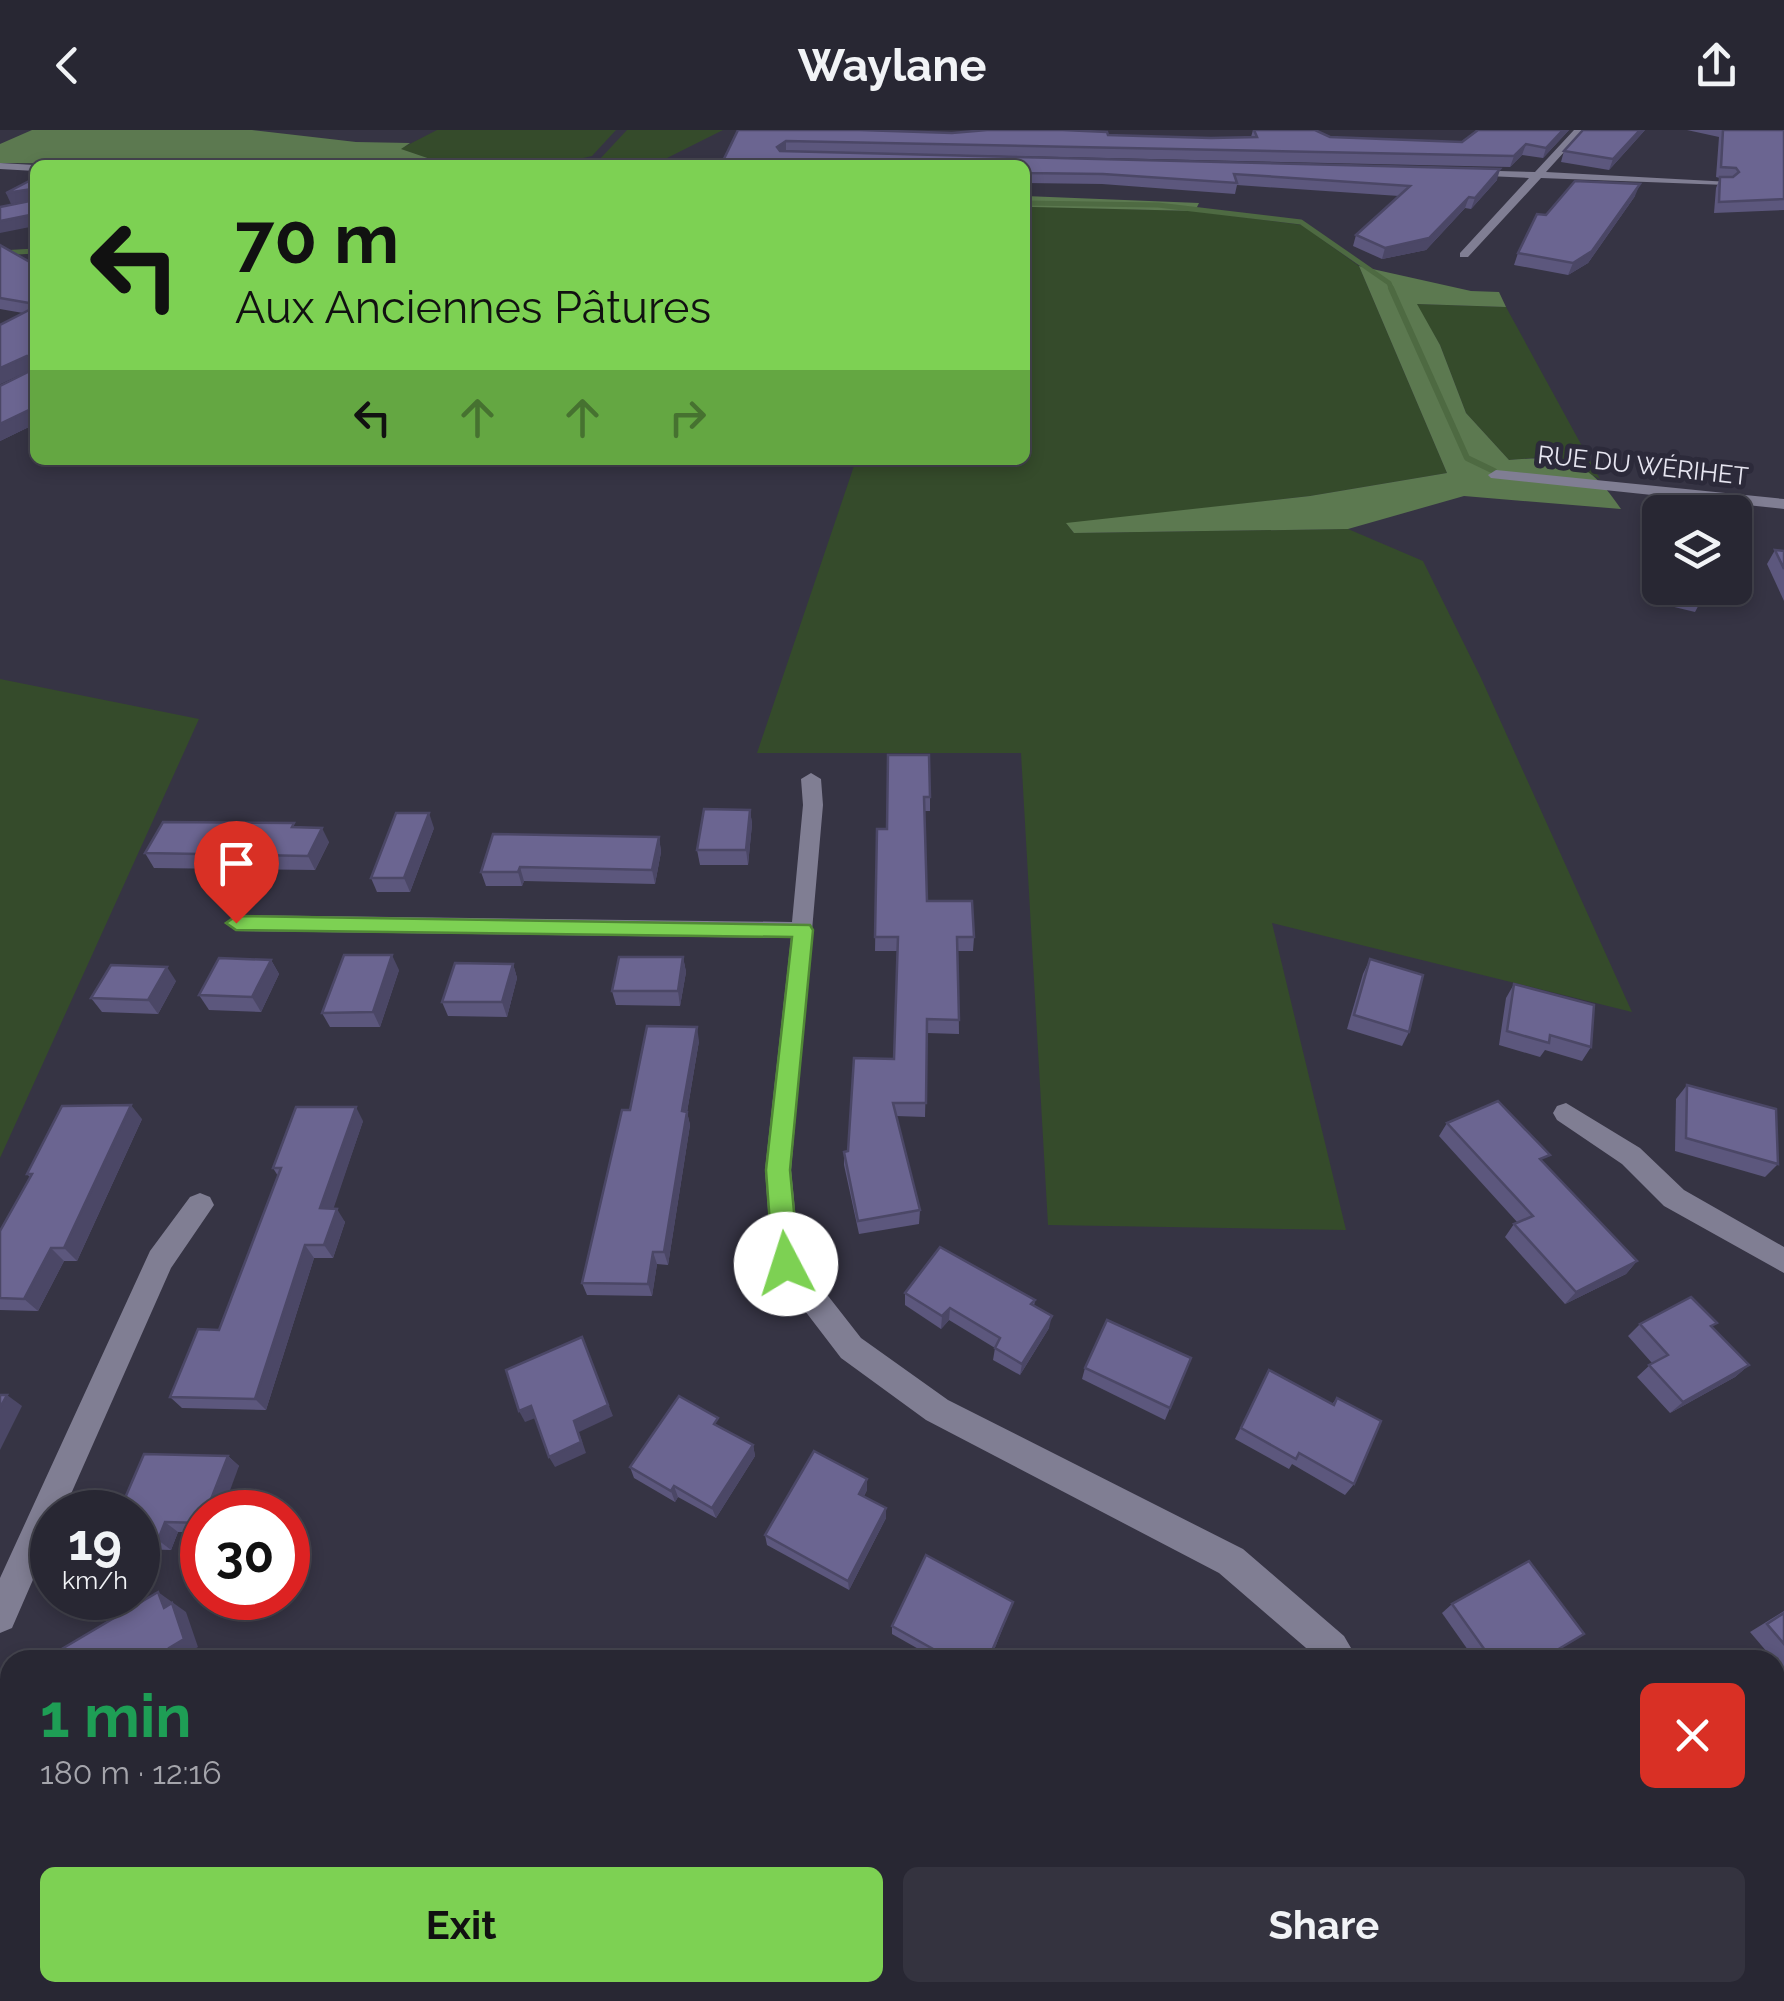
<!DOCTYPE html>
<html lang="en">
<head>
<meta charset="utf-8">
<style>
  body { margin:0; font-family:Raleway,sans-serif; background:#34333f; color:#f1f3f6; height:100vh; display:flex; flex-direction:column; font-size:38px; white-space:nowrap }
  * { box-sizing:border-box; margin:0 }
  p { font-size:32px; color:#a5a5ac }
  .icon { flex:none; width:55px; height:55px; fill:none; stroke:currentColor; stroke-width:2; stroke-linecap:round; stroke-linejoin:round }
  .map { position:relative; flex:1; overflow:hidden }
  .side { position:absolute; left:0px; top:1520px; width:1785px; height:352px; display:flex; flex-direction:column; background:#282733; border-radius:30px 30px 0 0; box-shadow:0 5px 15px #0003,0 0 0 2px #44444e }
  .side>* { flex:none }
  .guide { position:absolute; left:30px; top:30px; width:1000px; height:305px; border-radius:15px; box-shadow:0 5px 15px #0003,0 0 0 2px #44444e; background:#7dd153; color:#111; overflow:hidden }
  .tools { position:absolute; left:1642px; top:365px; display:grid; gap:20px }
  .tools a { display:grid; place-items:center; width:110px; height:110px; border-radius:15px; background:#282733; box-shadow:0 5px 15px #0003,0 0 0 2px #44444e; font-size:50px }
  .speed { position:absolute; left:30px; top:1360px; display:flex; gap:20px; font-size:50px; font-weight:700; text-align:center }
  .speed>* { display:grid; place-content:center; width:130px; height:130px; border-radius:50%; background:#282733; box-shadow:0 5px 15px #0003,0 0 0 2px #44444e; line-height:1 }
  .speed small { font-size:25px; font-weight:400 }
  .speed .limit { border:15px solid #d22; background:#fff; color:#111 }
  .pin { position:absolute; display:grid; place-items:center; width:85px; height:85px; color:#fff; margin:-102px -42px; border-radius:50% 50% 50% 0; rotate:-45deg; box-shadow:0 0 10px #0007 }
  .pin .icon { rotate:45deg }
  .me { position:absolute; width:110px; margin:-55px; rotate:355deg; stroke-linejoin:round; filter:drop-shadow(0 0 8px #0008) }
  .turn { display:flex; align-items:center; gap:35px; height:210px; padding:0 40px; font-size:45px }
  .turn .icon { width:130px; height:130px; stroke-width:2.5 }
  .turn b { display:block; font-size:70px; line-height:85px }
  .lanes { display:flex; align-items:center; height:95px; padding:0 40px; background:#0003; justify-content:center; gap:50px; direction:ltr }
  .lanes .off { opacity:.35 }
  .round { display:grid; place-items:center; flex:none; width:105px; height:105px; border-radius:15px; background:#34333f }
  .headline { display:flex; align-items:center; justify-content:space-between; height:170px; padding:0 40px }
  h1 { font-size:60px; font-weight:700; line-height:75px; color:#1e9e55 }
  .cta { display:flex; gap:20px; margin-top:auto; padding:20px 40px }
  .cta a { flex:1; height:115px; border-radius:15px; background:#7dd153; color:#111; font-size:40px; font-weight:700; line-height:115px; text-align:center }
  .cta a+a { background:#34333f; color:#f1f3f6 }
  header { display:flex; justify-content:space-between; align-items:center; height:130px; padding:0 40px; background:#282733; font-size:45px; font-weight:700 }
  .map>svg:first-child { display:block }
</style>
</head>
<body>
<header><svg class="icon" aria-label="back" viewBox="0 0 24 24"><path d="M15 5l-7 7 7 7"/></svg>Waylane<svg class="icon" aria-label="share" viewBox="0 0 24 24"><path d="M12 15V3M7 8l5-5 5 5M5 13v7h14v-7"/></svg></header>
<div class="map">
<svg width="1784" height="1871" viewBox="0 0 1784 1871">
  <rect width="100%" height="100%" fill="#363444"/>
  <g fill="#354b2b">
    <path d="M437 0H616L592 26 552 35H448L400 19Z"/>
    <path d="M627 0H723L653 35H572L599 30Z"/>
    <path d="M1025 76 1195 81 1302 95 1359 136 1447 343 1310 366 1067 394 1074 403 1348 399 1423 431 1481 548 1632 882 1272 793 1346 1100 1048 1095 1021 623H757L856 330H1025Z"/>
    <path d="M1416 174 1506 177 1600 349 1554 326 1509 330 1466 283 1440 215Z"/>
    <path d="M0 549 199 589 0 1028Z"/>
  </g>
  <g fill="#5c7950">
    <path d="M32 0H252L356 12 410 13 401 19 448 35H325L302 31 289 35 0 33V14Z"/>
    <path d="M1025 66 1199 73 1195 81 1033 77 1025 76Z"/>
    <path d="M1359 136 1471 161 1499 162 1506 177 1417 174 1440 215 1466 283 1509 330C1566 325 1588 330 1621 379L1464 366 1348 399 1074 403 1066 393 1310 366 1447 343Z"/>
  </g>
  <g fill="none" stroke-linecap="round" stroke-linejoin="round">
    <g stroke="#4e6a42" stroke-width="5">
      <path d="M1025 73 1158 75 1301 92 1389 153 1392 160"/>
      <path d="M0 123 35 121"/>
    </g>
    <path stroke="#4e6a42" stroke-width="6" d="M1391 158 1467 328 1494 341"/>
    <g fill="#807e93" fill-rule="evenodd">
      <path d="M1574 0H1584L1546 42 1731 52 1726 55 1541 48 1468 127H1460V123L1529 48 1466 45 1462 40 1535 42Z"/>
      <path d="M0 33 35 35V41L0 39Z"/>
      <path d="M1496 340 1784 369V379L1491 348 1488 345Z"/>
      <path d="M811 643 821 649 823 675 791 1040 800 1130 861 1208 948 1270 1243 1419 1344 1506 1358 1530H1320L1219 1443 926 1290 841 1228 776 1143 772 1134 765 1040 791 808 236 801 225 793 236 785 792 792 803 675 801 649Z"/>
      <path d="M1566 973 1640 1018 1684 1060 1784 1117V1143L1664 1076 1622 1034 1557 990 1553 983 1557 976Z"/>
      <path d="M200 1063 210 1067 214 1075 171 1138 63 1382H52V1406L12 1498 0 1503V1448L150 1121 190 1067Z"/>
      <path d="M0 1707 10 1711V1753L0 1749Z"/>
      <path d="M1784 1777V1819L1775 1823V1781Z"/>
      <path d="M157 1862H205L208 1871H161Z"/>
      <path d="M1568 1862H1611L1614 1871H1572Z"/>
      <path d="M1642 1862H1694L1690 1871H1639Z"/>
    </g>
  </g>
  <g fill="#5c577d">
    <path d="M738 0 952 3 1063 1 1108 5 1211 8 1251 7 1253 0H1315L1330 7 1462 12 1569 0 1543 28 1522 25 1510 37 786 21 1497 50 1471 79 1465 78 1426 120 1382 129 1353 116 1356 105 1399 66 1237 55 1235 64 1102 54 1025 53V35H721Z"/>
    <path d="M1645 0 1609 40 1561 32 1564 21Z"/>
    <path d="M1687 0H1784V80L1714 83 1716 58 1720 48 1716 47 1719 7Z"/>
    <path d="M1635 66 1588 133 1568 145 1514 135 1518 123 1546 85Z"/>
    <path d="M0 115 35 135V294L0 311V256L30 240 0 254V195L23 183 0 179Z"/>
    <path d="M1775 420 1784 421V471L1767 434Z"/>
    <path d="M1669 458H1705L1703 467 1695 482 1666 475Z"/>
    <path d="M888 625 930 667V681H924L927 771 974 807 973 821H958L959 904 927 903 925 987 896 986 920 1080 919 1094 859 1104 844 1035V1022L848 1021 894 929 897 821H875L877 699H887Z"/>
    <path d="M750 680 752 694 748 735H700L697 720Z"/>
    <path d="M296 697 329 712 315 740 154 738 145 723Z"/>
    <path d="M434 698 410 762H377L371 748Z"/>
    <path d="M659 707 661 722 655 754 524 751 522 756H486L481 742Z"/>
    <path d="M683 827 686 842 680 876 616 875 612 861Z"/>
    <path d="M1370 829 1409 902 1402 916 1347 899 1363 844Z"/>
    <path d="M271 830 279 844 261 882 209 880 199 865Z"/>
    <path d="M513 834 517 848 507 887 448 886 442 872Z"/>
    <path d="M399 840 380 897H330L322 883Z"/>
    <path d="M176 851 158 884 102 882 91 868Z"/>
    <path d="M1514 854 1591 917 1582 931 1545 920 1540 927 1499 915 1506 868Z"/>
    <path d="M699 911 687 982 690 995 668 1135 657 1134 652 1166 587 1165 582 1153 630 980Z"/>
    <path d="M1687 955 1778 1034 1765 1047 1675 1021 1676 969Z"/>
    <path d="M142 989 77 1131H64L38 1181 0 1180V1101L30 1047 27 1044Z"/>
    <path d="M363 991 333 1078 345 1092 333 1128H314L266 1280 182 1278 170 1267 219 1200 278 1046 273 1038Z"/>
    <path d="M1447 993 1544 1034 1637 1131 1626 1144 1565 1174 1505 1107 1514 1094 1518 1093 1439 1006Z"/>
    <path d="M905 1163 1035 1170 1034 1176 1049 1198 1020 1245 993 1230 995 1218 949 1190 941 1199 905 1175Z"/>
    <path d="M1640 1194 1712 1198 1749 1235 1735 1247 1670 1283 1637 1247 1652 1233 1628 1206Z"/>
    <path d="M1191 1228 1165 1290 1082 1249 1085 1238Z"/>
    <path d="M1269 1240 1332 1274 1337 1268 1354 1354 1345 1365 1292 1334 1289 1339 1235 1309Z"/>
    <path d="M721 1298 753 1315 755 1326 716 1388 678 1367 675 1372 634 1348 630 1337Z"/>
    <path d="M228 1326 239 1336 202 1382V1402H178L171 1420 138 1419V1382Z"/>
    <path d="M867 1360 864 1366 886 1378V1388L849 1460 767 1415 765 1405Z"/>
    <path d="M1013 1472 990 1530H938L892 1504V1496Z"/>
    <path d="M1452 1474 1541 1530H1475L1442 1483Z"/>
    <path d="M1784 1481V1542L1750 1502Z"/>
    <path d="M1375 1862 1447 1871H1336V1870Z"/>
  </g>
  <g fill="#4b4766">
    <path d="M1563 0H1569L1543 28 1546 18Z"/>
    <path d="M1640 0H1645L1609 40 1613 29Z"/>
    <path d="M786 11V21L777 27V17Z"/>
    <path d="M1526 14 1522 25 1510 37 1514 26Z"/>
    <path d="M1500 39 1497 50 1471 79 1475 68Z"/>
    <path d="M1640 54 1635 66 1588 133 1568 145 1573 133Z"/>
    <path d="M32 59 35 70 11 74 6 63Z"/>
    <path d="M1469 67 1465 78 1426 120 1382 129 1385 118Z"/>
    <path d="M35 84V96L0 103V91Z"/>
    <path d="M27 226 33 239 0 254V238Z"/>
    <path d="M35 277V294L0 311V294Z"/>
    <path d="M750 680 752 694 748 735 746 720Z"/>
    <path d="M429 683 434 698 410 762 404 748Z"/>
    <path d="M322 698 329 712 315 740 308 726Z"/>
    <path d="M659 707 661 722 655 754 652 740Z"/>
    <path d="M520 737 524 751 522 756 518 742Z"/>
    <path d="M392 825 399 840 380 897 373 882Z"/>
    <path d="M683 827 686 842 680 876 678 861Z"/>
    <path d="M271 830 279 844 261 882 252 867Z"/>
    <path d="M513 834 517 848 507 887 502 872Z"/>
    <path d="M167 837 176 851 158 884 148 870Z"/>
    <path d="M697 897 699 911 687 982 690 995 668 1135 664 1122 682 981Z"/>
    <path d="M131 975 142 989 77 1131 64 1118Z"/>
    <path d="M356 977 363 991 329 1092 320 1078Z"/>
    <path d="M337 1079 345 1092 333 1128 324 1115Z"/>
    <path d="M305 1115 314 1128 266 1280 255 1269Z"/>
    <path d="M51 1118 64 1131 38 1181 24 1169Z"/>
    <path d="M653 1122 657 1134 652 1166 648 1154Z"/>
    <path d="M1637 1131 1626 1144 1565 1174 1576 1162Z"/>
    <path d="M950 1178 949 1190 941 1199 942 1186Z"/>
    <path d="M1052 1186 1049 1198 1020 1245 1022 1234Z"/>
    <path d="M582 1207 613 1286 579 1302 586 1323 555 1337 549 1327 574 1291Z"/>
    <path d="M1749 1235 1735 1247 1670 1283 1683 1272Z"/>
    <path d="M7 1265 22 1276 0 1320V1278Z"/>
    <path d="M531 1276 538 1287 525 1292 519 1281Z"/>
    <path d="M753 1315 755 1326 716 1388 712 1378Z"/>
    <path d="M228 1326 239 1336 222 1382H206Z"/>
    <path d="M867 1349V1360L860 1374 859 1364Z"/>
    <path d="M674 1356 678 1367 675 1372 671 1361Z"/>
    <path d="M886 1378V1388L849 1460 848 1451Z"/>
    <path d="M165 1392 178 1402 171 1420 158 1410Z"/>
    <path d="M158 1462 186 1482 198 1517 183 1526 185 1530H173L169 1518 164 1478Z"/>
    <path d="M1013 1472 990 1530H988Z"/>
    <path d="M0 1852 10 1861V1862L14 1864 9 1871H0Z"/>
    <path d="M418 1862H430L425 1871H413Z"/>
    <path d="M619 1862H623L628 1866 625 1871H618Z"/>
  </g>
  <g fill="#6b6591" stroke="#4b4766" stroke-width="2.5">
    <path d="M738 0H860L952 3 987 0H1063L1107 2 1108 5 1211 8 1257 7 1254 0H1315L1330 7 1462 12 1478 0H1563L1546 18 1526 14 1514 26 786 11 777 17 780 21 1500 39 1475 68 1469 67 1429 108 1385 118 1356 105 1410 56 1234 44 1237 53 1103 44 1025 43V35H721Z"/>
    <path d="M1583 0H1640L1613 29 1564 21Z"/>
    <path d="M1723 0H1784V69L1719 72 1720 47H1733L1739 42 1736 38 1721 37Z"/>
    <path d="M35 48V84L0 91V77L30 71 32 59 6 63Z"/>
    <path d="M1575 51 1640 54 1592 121 1573 133 1518 123 1537 84 1546 85Z"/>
    <path d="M0 115 35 135V174L0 168Z"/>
    <path d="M35 177V277L0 294V256L30 241 32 229 27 226 0 238V195Z"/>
    <path d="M1775 420 1784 421V439Z"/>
    <path d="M1674 458H1705L1703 467 1673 461Z"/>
    <path d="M888 625H929L930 667H924L927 771H972L974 807H957L959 890 927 889 926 973H893L920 1080 858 1091 844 1022 848 1021 854 928 894 929 898 807H875L877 699H887Z"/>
    <path d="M704 679 750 680 746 720H697Z"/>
    <path d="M396 683H429L404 748H371Z"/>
    <path d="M163 692 294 693 292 697 322 698 308 726 145 723Z"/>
    <path d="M493 704 659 707 652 740 520 737 518 742H481Z"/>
    <path d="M344 825H392L373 882 322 883Z"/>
    <path d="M619 827H683L678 861H612Z"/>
    <path d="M219 828 271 830 252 867 199 865Z"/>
    <path d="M1370 829 1423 845 1409 902 1354 885Z"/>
    <path d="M455 833 513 834 502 872H442Z"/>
    <path d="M111 835 167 837 148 870 91 868Z"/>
    <path d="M1514 854 1594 875 1591 917 1550 905 1549 913 1507 901Z"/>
    <path d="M647 896 697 897 682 981 687 982 664 1122H653L648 1154 582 1153 622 980H630Z"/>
    <path d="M1687 955 1776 979 1778 1034 1686 1008Z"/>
    <path d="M1498 971 1550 1025 1540 1029 1637 1131 1576 1162 1514 1094 1533 1086 1447 993Z"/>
    <path d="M131 975 64 1118H51L24 1169 0 1168V1101L32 1044H27L62 976Z"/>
    <path d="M296 977H356L320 1078 337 1079 324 1115H305L255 1269 170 1267 198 1199 219 1200 281 1038H273Z"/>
    <path d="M940 1117 1035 1170 1031 1174 1052 1186 1022 1234 995 1218 1000 1208 950 1178 942 1186 905 1163Z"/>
    <path d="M1691 1167 1717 1193 1711 1196 1749 1235 1683 1272 1649 1235 1668 1225 1640 1194Z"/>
    <path d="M1107 1190 1191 1228 1170 1278 1085 1238Z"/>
    <path d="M582 1207 608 1275 574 1291 581 1312 549 1327 531 1276 519 1281 506 1240Z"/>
    <path d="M1269 1240 1334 1275 1337 1268 1381 1291 1354 1354 1299 1323 1296 1329 1241 1298Z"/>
    <path d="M0 1265H7L0 1278Z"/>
    <path d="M679 1266 718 1288 714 1294 753 1315 712 1378 674 1356 671 1361 630 1337Z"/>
    <path d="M814 1321 867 1349 859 1364 886 1378 848 1451 765 1405Z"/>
    <path d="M144 1324 228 1326 206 1382H202V1393L165 1392 158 1410 138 1409V1382H119Z"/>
    <path d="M926 1425 1013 1472 988 1530H953L892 1496Z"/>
    <path d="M1529 1431 1584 1504 1540 1530H1492L1452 1474Z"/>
    <path d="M158 1462 164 1478 172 1473 184 1509 169 1518 173 1530H63L60 1520Z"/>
    <path d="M1784 1483V1514L1767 1494Z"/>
    <path d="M1058 1520 1076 1530H1053Z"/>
    <path d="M1775 1643 1782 1653 1775 1658Z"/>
    <path d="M393 1862H418L413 1871H405Z"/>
    <path d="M510 1862H619L622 1864 618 1871H505Z"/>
    <path d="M703 1862H774L786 1871H699Z"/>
    <path d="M914 1862H915L929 1871H911Z"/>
    <path d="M1377 1862H1445L1447 1871H1352L1351 1867Z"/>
  </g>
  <path fill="#7dd153" stroke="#518836" stroke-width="2.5" d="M236 786 810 795 813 800 790 1040 799 1134 795 1142 786 1146 777 1142 773 1134 766 1040 792 807 236 800 226 793Z"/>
  <g text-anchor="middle" stroke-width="10" stroke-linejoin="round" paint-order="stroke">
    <g font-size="25" fill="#e7e6f1" stroke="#2c2a3a">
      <text transform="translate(1643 335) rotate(6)" y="9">RUE DU WÉRIHET</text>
    </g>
  </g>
</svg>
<div class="tools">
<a><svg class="icon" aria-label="layers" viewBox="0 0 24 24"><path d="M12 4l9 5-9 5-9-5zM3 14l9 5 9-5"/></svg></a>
</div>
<div class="speed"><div>19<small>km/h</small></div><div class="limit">30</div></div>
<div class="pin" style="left:236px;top:793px;background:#d93025"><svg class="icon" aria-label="arrive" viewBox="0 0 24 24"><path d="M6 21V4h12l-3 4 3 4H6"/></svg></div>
<svg class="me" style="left:786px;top:1134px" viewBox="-20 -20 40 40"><circle r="19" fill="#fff"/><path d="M0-13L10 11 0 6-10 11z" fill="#7dd153"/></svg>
<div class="guide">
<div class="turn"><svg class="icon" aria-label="left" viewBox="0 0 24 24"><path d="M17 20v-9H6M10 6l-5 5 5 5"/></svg><div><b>70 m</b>Aux Anciennes Pâtures</div></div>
<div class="lanes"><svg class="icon" aria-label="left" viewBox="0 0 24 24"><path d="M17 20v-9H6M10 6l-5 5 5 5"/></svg><svg class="icon off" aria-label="ahead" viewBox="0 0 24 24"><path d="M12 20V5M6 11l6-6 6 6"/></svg><svg class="icon off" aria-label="ahead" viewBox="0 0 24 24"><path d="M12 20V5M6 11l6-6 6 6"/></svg><svg class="icon off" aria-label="right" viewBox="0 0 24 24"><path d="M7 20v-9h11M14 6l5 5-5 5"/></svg></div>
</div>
<section class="side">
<div class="headline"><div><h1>1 min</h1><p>180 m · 12:16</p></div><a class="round" style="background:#d93025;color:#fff"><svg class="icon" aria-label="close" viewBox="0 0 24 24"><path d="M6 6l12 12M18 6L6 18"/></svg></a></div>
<div class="cta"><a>Exit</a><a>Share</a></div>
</section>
</div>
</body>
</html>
